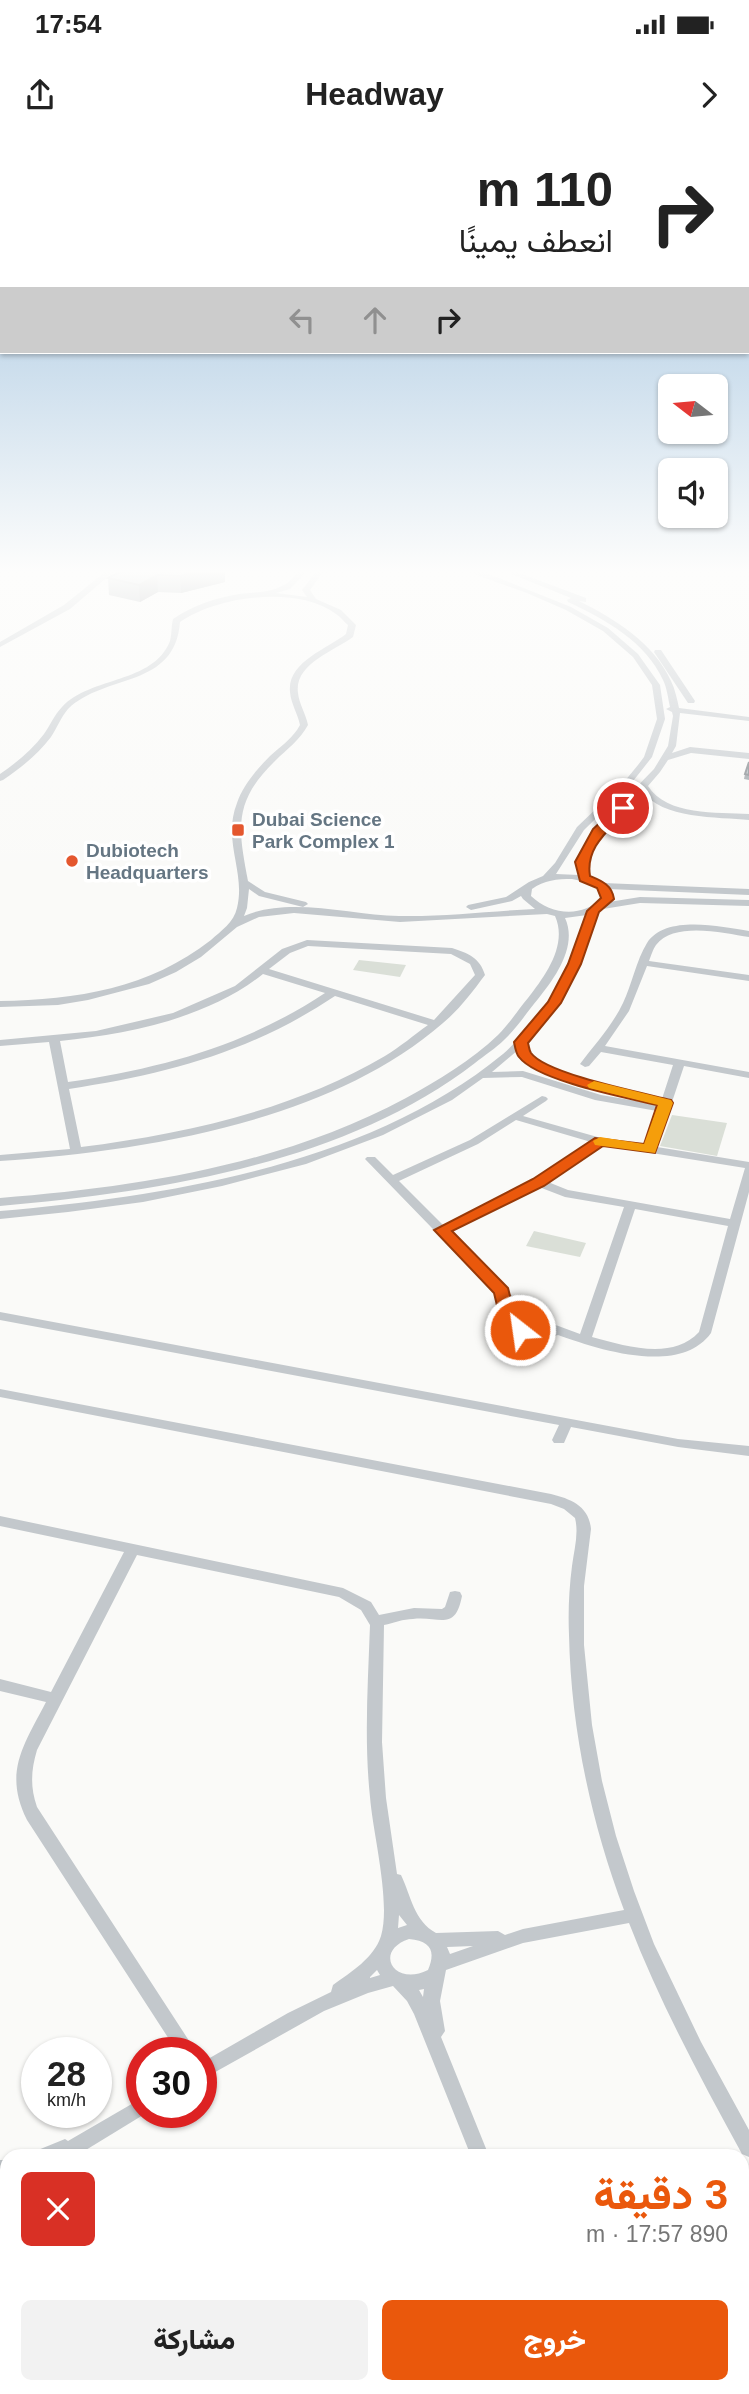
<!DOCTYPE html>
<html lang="ar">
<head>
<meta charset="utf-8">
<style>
  body { margin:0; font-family:Arial,Vazirmatn,sans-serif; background:#f2f2f2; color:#222; direction:rtl; height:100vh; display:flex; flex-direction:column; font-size:26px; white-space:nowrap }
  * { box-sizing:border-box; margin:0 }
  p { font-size:23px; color:#767676 }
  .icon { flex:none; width:38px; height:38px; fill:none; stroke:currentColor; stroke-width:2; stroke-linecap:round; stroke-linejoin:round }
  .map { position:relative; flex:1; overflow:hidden; direction:ltr }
  .panel { position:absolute; left:0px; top:2009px; width:749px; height:245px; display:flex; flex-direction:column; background:#fff; border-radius:21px 21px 0 0; box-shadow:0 2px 5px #0004; direction:rtl }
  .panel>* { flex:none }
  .guide { position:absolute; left:0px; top:0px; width:749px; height:214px; box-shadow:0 2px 5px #0004; direction:rtl; background:#fff; color:#222; overflow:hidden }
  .needle { width:46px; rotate:286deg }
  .buttons { position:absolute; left:658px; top:234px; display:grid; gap:14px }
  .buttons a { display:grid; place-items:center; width:70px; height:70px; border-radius:10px; background:#fff; box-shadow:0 2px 5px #0004; font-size:35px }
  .speed { position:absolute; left:21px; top:1897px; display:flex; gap:14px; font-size:35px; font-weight:700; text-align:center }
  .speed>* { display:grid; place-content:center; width:91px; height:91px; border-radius:50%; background:#fff; box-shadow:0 2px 5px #0004; line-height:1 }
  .speed small { font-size:18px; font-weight:400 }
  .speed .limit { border:10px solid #d22; background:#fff; color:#111 }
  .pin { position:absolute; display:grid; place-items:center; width:60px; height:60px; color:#fff; margin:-30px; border:4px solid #fff; border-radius:50%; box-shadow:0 2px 7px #0007 }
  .me { position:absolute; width:77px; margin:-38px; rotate:330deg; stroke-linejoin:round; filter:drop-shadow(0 0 5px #0008) }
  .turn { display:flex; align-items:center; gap:24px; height:147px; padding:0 21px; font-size:32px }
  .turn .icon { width:91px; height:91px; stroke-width:2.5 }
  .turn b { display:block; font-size:49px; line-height:60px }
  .lanes { display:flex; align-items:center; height:66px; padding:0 21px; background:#0003; justify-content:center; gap:35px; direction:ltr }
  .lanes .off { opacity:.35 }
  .round { display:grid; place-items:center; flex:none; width:74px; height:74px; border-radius:10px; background:#f2f2f2 }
  .head { display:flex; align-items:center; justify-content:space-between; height:119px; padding:0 21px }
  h1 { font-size:42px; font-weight:800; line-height:52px; color:#ea580c }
  .button { display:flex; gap:14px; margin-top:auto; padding:14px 21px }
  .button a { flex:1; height:80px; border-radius:10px; background:#ea580c; color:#fff; font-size:28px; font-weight:800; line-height:80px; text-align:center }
  .button a+a { background:#f2f2f2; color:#222 }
  .status { display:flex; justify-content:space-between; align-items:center; height:49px; padding:0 35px; background:#fff; direction:ltr }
  .status svg { height:19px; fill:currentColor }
  header { display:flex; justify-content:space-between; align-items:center; height:91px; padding:0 21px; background:#fff; font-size:32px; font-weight:800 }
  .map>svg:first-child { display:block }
</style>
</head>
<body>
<div class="status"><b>17:54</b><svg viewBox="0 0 49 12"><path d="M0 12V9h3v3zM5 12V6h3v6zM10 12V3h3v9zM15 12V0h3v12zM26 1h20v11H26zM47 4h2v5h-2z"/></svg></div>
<header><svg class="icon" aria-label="forward" viewBox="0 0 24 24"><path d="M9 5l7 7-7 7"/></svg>Headway<svg class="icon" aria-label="share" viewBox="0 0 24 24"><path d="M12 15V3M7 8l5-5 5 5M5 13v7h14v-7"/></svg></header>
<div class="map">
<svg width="749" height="2254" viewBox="0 0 749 2254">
  <rect width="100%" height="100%" fill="#fafaf8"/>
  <g fill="#dadfd7">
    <path d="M359 820 406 825 400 837 353 830Z"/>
    <path d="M672 975 727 983 717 1016 660 1006Z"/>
    <path d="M534 1091 586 1103 580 1117 526 1106Z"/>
  </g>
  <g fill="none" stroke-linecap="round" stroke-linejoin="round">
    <g fill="#c3c8cc" fill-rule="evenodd">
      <path d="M110 428H118L70 469 0 507V502L64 465Z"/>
      <path d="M303 428H310L290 449 276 453 307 457 302 450 319 428H326L310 450 316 459 341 470 356 485 353 497C334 511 294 524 298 553 299 564 306 574 308 585 300 600 287 609 275 621 233 662 238 688 248 741L265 752 306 762 308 764 303 767 259 756 249 749 247 768 244 776C289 756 351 775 399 776 444 777 490 771 535 769L523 759 521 756 512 761 471 770 466 767 468 765 506 757 529 742 543 736 555 723 577 687 624 642 638 625 644 617 657 579 652 545 633 517 603 491 566 470 527 453 457 428H468L494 436 571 467 608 488 638 514 660 545 665 579 652 617 630 645 584 690 556 734 579 735V715L591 694 654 629 668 606 673 576 672 572 666 569 670 567C668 558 667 548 663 540 646 502 605 479 568 462L567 460 571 458 496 428H506L586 458V462L579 461C615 479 654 503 671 541 675 549 677 559 679 568L749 577V581L680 573 676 606 672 613 690 607 749 613V619L691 613 668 620 660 632 648 646C667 676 717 672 749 674V680C719 677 660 679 643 651L600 695 589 715V737L603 743 749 749V755L608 749 612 759 609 762 640 757 749 760V766L640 763 603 769 598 771C587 802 578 836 559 864 549 877 537 889 526 901 527 907 529 912 533 916 554 940 627 950 659 958L661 960 659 962 655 963C621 957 533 942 518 910L492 932 523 931 601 955 660 965 673 925 601 912 589 926 585 927 580 924C595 904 612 886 623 863 632 844 636 821 647 803 666 774 721 787 749 791V797C724 793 674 781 656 805 653 809 651 816 649 821L749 835V841L647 826 629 871 605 906 749 932V938L684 926 657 1007 749 1022V1052L711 1193C680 1236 600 1210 558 1195 545 1200 523 1196 510 1190L501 1176 496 1154 365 1019 367 1017H375L393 1035 470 1000 542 956 546 957 548 959 546 961 523 976 601 998 646 1005 657 971 595 960 522 937 483 938 452 960 383 995 306 1024 222 1046 143 1062 68 1072 0 1079V1071C169 1056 368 1025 503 914 518 901 536 879 549 863 568 838 576 804 587 775L565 778C578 806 555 838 538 859 527 872 517 888 504 900 496 908 485 915 475 923 346 1023 159 1052 0 1066V1058C139 1047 281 1025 406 958 437 941 472 920 498 895 509 884 518 870 528 858 545 836 568 805 555 776L547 774 400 782 294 773 259 777 237 787 201 817 176 832 149 844 88 860 58 865 0 867V861C76 860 150 848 211 800 221 791 234 782 237 768 246 732 222 701 237 663 243 645 257 629 270 616 280 607 290 600 297 590L300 585C298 574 291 564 290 552 287 522 327 509 346 494L348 485C344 482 341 477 336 474 298 445 217 456 180 482 175 549 105 533 68 569 61 577 57 588 51 597 38 614 21 628 3 640L0 641V634C16 623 32 610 44 594 50 586 54 575 62 567 91 536 153 544 170 501 172 494 171 486 173 479 194 465 215 458 239 454 255 452 268 453 282 446 290 443 296 434 303 428ZM572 739C585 742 599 744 602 758 582 778 551 775 531 756L532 749C544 740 557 739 572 739ZM516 980 591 1002 535 1041 443 1085 399 1041 478 1004ZM602 1005 745 1028 730 1079 568 1050 548 1042ZM539 1047 565 1057 624 1067 580 1194 553 1184 523 1167 449 1091ZM635 1069 728 1086 699 1192C672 1221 626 1206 592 1197ZM512 1170 527 1181 542 1189 519 1185Z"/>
      <path d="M743 428H749V431Z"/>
      <path d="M655 510H661L695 561 694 563H688L654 512Z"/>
      <path d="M307 800 452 808C468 813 480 818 485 835 473 851 459 870 443 883 329 982 146 1011 0 1021V1015L70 1009 49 902 0 906V900L96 891 173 873 235 846 282 809ZM308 806 451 814 470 824 475 835 434 880 269 829 290 813ZM263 834 325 853C245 906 162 928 68 942L60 901C129 894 208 878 263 834ZM335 856 428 885C414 895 400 907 385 916 293 970 185 994 81 1007L69 949C168 934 251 912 335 856Z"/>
      <path d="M0 1172 678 1299 749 1306V1316L678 1307 571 1287 564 1303H554L552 1300 559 1285 0 1180Z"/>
      <path d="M0 1249 551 1354C571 1359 589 1366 591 1389L584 1446V1505L592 1585 602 1641 616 1696 634 1751 654 1804 701 1902 749 1990V2017L742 2014C701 1939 660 1863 629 1783L523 1803 446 1830 440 1861 445 1891 441 1897 489 2016H471L414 1874 407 1861 393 1846 368 1853 324 1871 201 1940V1923L288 1873 331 1852 333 1845C351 1832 374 1818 381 1796 391 1762 373 1694 370 1657 364 1600 368 1542 370 1485L361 1470 339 1457 137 1415 37 1610C31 1630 30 1647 37 1667L197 1913H178L27 1680C3 1632 24 1605 46 1562L0 1551V1539L51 1552 124 1412 0 1386V1376L343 1448 371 1462 379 1475 414 1468 442 1469 445 1467 450 1452 455 1451 460 1452 462 1456C455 1492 440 1476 413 1479 403 1479 394 1483 384 1485L382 1602 386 1658 397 1734 401 1735C411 1756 414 1781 436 1793L498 1791 505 1795 523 1789 624 1770C591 1682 571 1589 569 1495 568 1472 569 1449 572 1426 574 1410 579 1394 575 1378L564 1369 551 1364 0 1257ZM399 1775 407 1785 398 1788ZM409 1799C431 1801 436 1811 428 1830 394 1847 373 1811 409 1799ZM473 1806 450 1814 447 1807ZM377 1830 380 1835 370 1838V1837ZM424 1849 423 1857 419 1850Z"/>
      <path d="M142 1958V1972H148L76 2016H36L38 2010 65 1999 68 2001Z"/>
      <path d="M0 2020H7V2051L0 2052Z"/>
      <path d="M105 2247H145L142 2254H102Z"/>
      <path d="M583 2247H607L608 2249 606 2254H580Z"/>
    </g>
  </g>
  <g fill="#929a9f">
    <path d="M128 428 225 442 181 453 158 452 140 462 109 455 108 438Z"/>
    <path d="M749 622V640L744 639 745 634Z"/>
  </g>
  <g fill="#777d82">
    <path d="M212 428H225V442L181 453 180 436Z"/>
    <path d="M157 435 158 452 140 462 139 445Z"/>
  </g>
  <g fill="#aab3b9" stroke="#777d82" stroke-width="2">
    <path d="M128 428H212L180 436 157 435 139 445 108 438Z"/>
    <path d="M749 622V635L745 634Z"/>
  </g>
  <linearGradient id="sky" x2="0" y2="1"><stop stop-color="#96bcdc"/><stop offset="0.58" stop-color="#fdfdfc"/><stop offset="1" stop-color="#fdfdfc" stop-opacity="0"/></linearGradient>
  <rect width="749" height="744" fill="url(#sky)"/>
  <path fill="#ea580c" stroke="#983908" stroke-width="2" d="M619 665 628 668C611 689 585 706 590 736 602 741 612 745 614 759L599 772 581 824 561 863 528 903C529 906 529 910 531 913 546 934 643 953 671 960L673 963 655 1013 603 1006 544 1046 452 1091 508 1148 516 1180 528 1190 520 1196 502 1186 494 1153 434 1090 533 1039 595 998 644 1004 657 965C628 958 537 941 519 917 516 914 515 907 514 902L548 862 568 824 587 771 601 758 597 748 580 741 575 722 593 689Z"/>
  <path fill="#f59e0b" d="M594 941 671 960 673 963 655 1013 595 1005 593 1001 600 997 644 1004 658 965 589 948 587 945Z"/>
  <g fill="#e4572e" stroke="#fff" stroke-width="2.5">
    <rect x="231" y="683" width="14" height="14" rx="3.5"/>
    <circle cx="72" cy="721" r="7"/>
  </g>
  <g text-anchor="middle" stroke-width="7" stroke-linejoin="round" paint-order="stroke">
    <g font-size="19" font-weight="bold" fill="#657683" stroke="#fff" text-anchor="start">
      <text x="252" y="686">Dubai Science<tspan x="252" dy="22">Park Complex 1</tspan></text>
      <text x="86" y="717">Dubiotech<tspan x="86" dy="22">Headquarters</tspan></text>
    </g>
  </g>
</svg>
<div class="buttons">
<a><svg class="needle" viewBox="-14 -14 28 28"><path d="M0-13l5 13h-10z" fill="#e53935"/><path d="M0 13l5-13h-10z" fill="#767676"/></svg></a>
<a><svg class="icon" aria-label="sound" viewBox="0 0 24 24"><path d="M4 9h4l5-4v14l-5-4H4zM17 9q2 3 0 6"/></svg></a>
</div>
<div class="speed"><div>28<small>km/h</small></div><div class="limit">30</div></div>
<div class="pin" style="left:623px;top:668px;background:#d93025"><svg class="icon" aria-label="arrive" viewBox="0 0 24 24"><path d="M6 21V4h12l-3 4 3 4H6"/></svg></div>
<svg class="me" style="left:520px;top:1190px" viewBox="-20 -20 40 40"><circle r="17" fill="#ea580c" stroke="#fff" stroke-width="3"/><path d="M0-11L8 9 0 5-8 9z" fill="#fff"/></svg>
<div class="guide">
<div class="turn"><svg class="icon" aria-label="right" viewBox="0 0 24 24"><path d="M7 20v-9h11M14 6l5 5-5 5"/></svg><div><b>110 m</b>انعطف يمينًا</div></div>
<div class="lanes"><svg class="icon off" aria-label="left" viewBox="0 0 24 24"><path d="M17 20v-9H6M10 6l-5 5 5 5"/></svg><svg class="icon off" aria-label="ahead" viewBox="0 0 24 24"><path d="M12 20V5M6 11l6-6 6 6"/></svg><svg class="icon" aria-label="right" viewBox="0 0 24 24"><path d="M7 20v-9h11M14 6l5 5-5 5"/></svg></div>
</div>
<section class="panel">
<div class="head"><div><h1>3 دقيقة</h1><p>890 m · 17:57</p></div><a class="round" style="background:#d93025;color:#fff"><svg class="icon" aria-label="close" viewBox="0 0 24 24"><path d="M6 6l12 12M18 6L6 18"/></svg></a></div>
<div class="button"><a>خروج</a><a>مشاركة</a></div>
</section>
</div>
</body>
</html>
